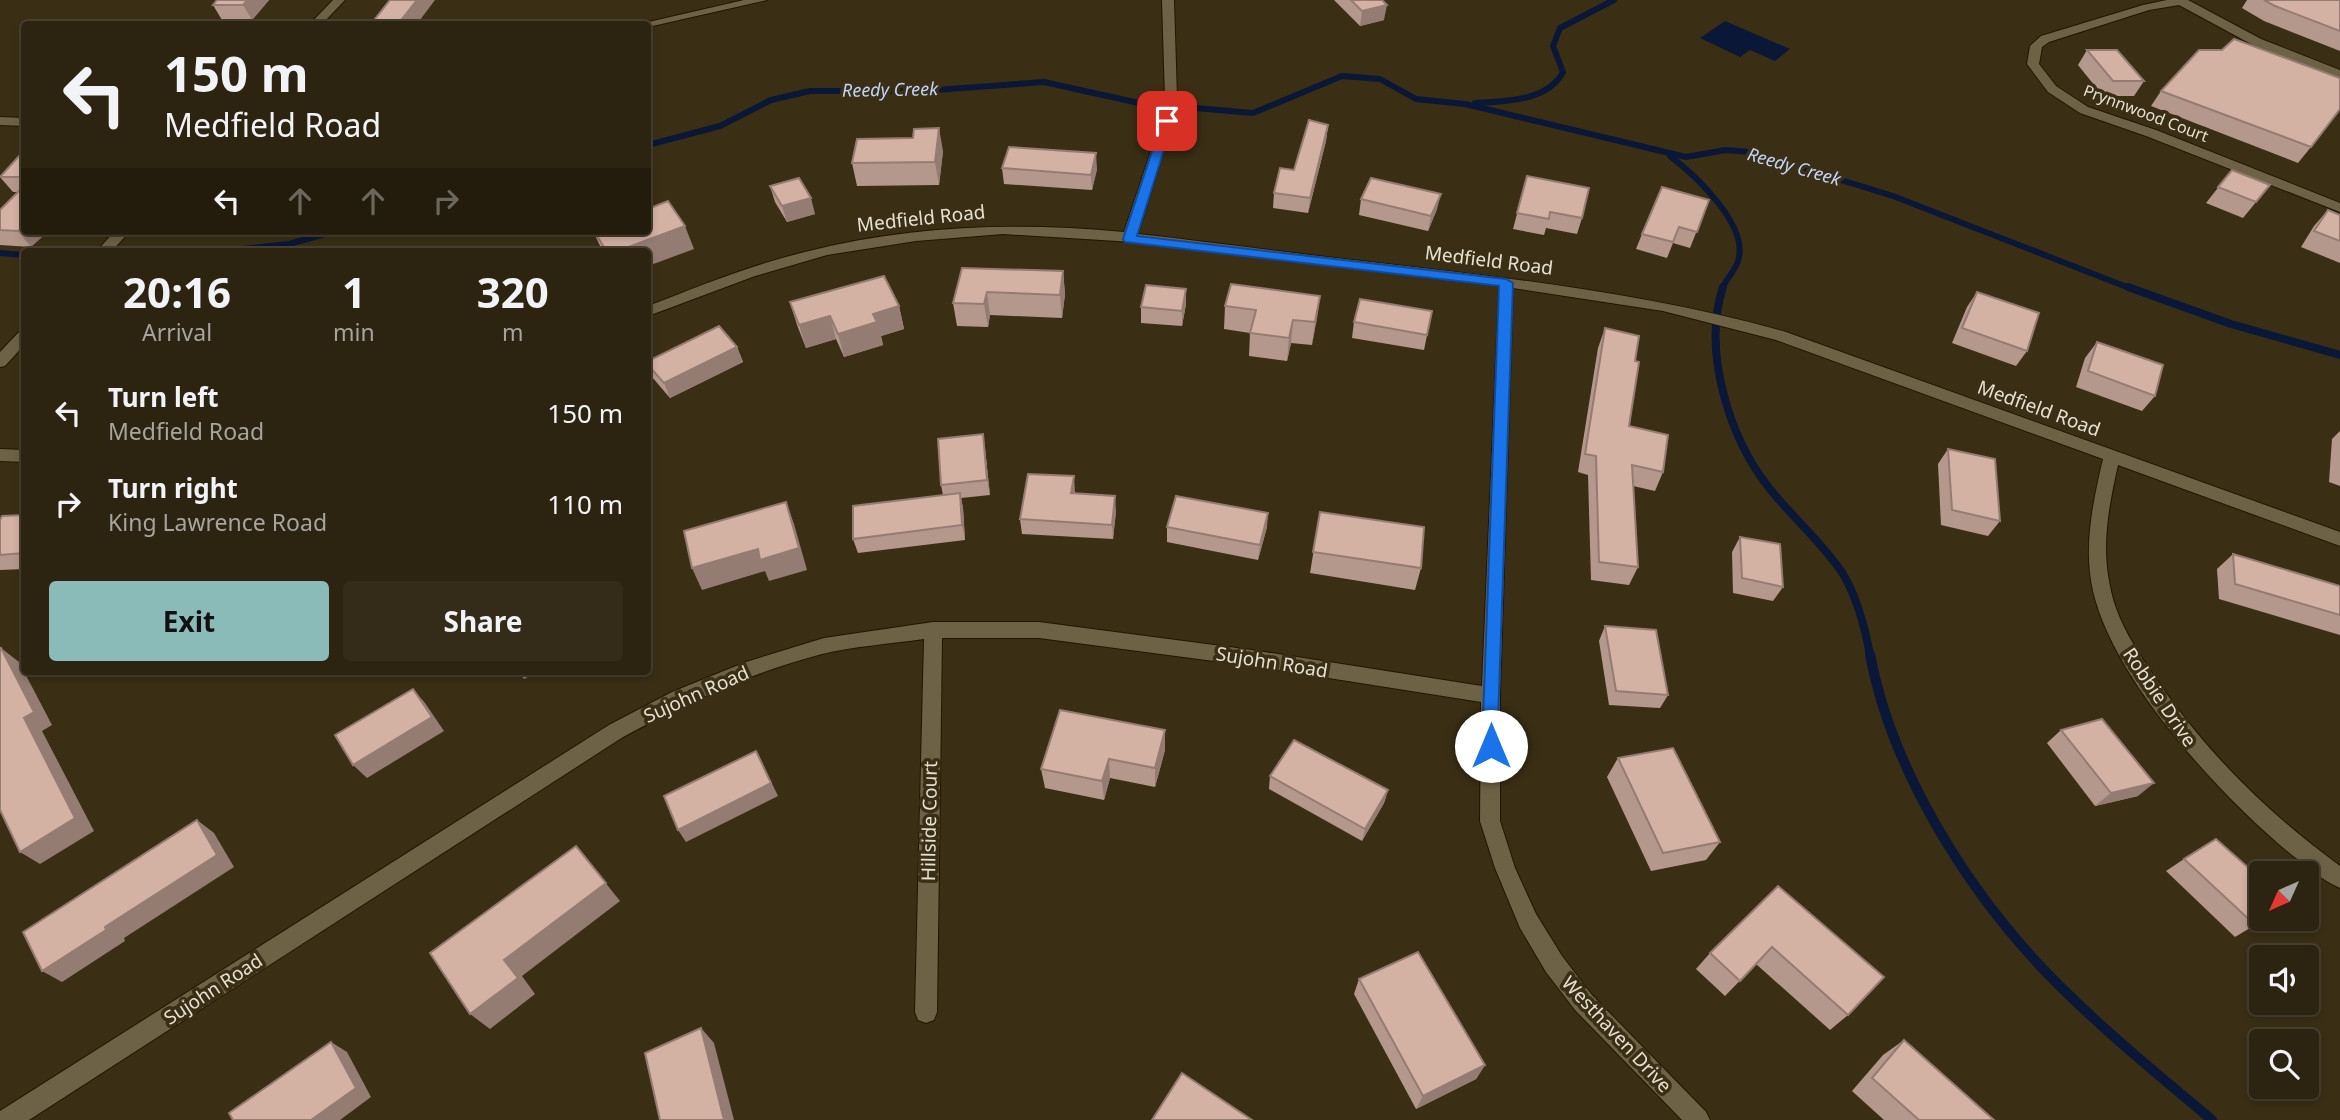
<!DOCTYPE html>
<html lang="en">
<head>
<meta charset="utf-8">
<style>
  body { margin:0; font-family:"Noto Sans",sans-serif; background:#342b19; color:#f1f3f6; height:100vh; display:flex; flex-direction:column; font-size:26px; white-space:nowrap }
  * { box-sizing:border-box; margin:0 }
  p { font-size:23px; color:#a6a49f }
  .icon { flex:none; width:38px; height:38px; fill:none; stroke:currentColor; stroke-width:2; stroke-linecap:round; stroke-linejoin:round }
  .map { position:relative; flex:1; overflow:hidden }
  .drawer { position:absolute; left:21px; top:248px; width:630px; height:427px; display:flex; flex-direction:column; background:#2c2310; border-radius:7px; box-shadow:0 4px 10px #0003,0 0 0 2px #484030 }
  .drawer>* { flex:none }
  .guide { position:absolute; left:21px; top:21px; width:630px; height:214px; border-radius:7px; box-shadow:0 4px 10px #0003,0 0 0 2px #484030; background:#2c2310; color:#f1f3f6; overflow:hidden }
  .needle { width:46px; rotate:225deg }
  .tools { position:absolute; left:2249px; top:861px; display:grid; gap:14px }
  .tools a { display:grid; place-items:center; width:70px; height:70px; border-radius:7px; background:#2c2310; box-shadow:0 4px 10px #0003,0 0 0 2px #484030; font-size:35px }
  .pin { position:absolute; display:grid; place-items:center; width:60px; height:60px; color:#fff; margin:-30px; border-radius:14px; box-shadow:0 4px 10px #0006 }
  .me { position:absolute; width:77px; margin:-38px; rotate:0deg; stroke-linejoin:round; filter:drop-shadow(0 0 5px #0008) }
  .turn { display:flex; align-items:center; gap:24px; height:147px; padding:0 28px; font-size:32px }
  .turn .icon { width:91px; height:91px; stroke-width:2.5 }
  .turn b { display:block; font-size:49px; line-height:60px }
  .lanes { display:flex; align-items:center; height:66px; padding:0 28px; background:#0003; justify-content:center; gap:35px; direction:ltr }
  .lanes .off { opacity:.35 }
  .eta { display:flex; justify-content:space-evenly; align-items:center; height:119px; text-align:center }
  .eta b { font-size:42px; font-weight:700; line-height:49px }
  .action { display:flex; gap:14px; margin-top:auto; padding:14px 28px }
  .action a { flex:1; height:80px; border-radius:7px; background:#8bbbb9; color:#111; font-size:28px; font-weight:700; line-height:80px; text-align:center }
  .action a+a { background:#342b19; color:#f1f3f6 }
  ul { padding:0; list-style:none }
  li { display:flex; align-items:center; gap:21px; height:91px; padding:0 28px }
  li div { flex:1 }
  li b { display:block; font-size:26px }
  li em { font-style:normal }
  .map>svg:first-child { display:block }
</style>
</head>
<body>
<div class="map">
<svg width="2340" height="1120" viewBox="0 0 2340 1120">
  <rect width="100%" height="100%" fill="#3a2f15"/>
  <path fill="#0a1736" d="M1725 21 1790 49 1775 61 1750 50 1740 57 1700 38Z"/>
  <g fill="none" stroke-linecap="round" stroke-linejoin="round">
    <g stroke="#0a1736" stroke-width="6">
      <path d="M1475 103C1505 101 1547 102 1563 72L1553 46 1560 28 1614 0"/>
      <path d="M1196 108 1253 113 1342 76 1380 79 1416 99 1465 104 1686 157 1725 150 1750 152 1893 196 2132 289"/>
      <path d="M648 145 720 126 771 100 810 91H921L1044 82 1139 103"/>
      <path d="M1670 156C1695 175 1750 226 1738 261 1735 271 1726 279 1722 289"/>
      <path d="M215 252 289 244 336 231"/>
      <path d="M0 253 24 255"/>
    </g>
    <g stroke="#0a1736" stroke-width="8">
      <path d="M1723 287C1702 351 1729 438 1770 489 1793 518 1823 543 1843 574 1858 599 1865 628 1870 655"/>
      <path d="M2128 287 2231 324 2340 355"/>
    </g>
    <path stroke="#0a1736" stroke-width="10" d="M1870 654C1891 768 1965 887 2045 971 2097 1025 2155 1072 2212 1120"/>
    <defs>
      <g id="minor">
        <path d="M333 0H345L322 24H310Z"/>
        <path d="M744 0H767L648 27V24H640Z"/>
        <path d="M1162 0H1174L1177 98 1173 121 1138 234C1210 242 1281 252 1353 260 1500 277 1644 292 1786 332L2340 532V546L2118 465C2109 505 2101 545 2110 586 2116 620 2136 649 2154 676 2205 751 2267 813 2340 866V888C2323 881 2307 866 2292 855 2221 797 2114 681 2093 591 2083 547 2093 502 2103 459L1776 340 1663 311 1513 288 1500 695V821L1515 868 1536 914 1562 956 1591 994 1706 1112 1710 1120H1682L1575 1010 1546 972 1520 928 1495 868 1480 821 1481 702 1252 666 1039 638H942L937 1012 934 1020 926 1023 918 1020 915 1012 924 639C890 644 855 646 822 654 752 672 687 703 623 737L29 1120H0V1111L609 725 672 692 746 662 824 638 933 622H1039L1252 650 1482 686 1499 286 1134 242 1003 234 916 241 827 255 755 276 648 316V306C699 286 751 265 805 252 910 225 1017 222 1124 232L1161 121 1165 98Z"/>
        <path d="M2167 0H2188L2261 39 2340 70V78L2253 45 2179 5 2149 10 2049 42 2042 47 2039 64 2056 86 2088 107 2156 130 2340 203V212L2146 136 2080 113 2048 92 2027 64 2030 46 2041 36 2143 5Z"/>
        <path d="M0 117 24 118V126L0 125Z"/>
        <path d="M115 231H130L111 252H96Z"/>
        <path d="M24 331V345L5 366 0 367V352L19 332Z"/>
        <path d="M0 449 24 450V462L0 461Z"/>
      </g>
    </defs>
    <use href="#minor" stroke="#211700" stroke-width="2"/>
    <use href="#minor" fill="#6e6246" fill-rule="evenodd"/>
  </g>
  <g fill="#b5988c">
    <path d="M217 0H269L252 20H222L213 5Z"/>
    <path d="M1334 0H1382L1384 20 1360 26Z"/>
    <path d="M2247 0H2340V51L2264 21 2242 8Z"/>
    <path d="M2087 50 2144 81 2134 96H2103L2078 65Z"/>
    <path d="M2161 91 2311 147 2298 163 2151 106Z"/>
    <path d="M1328 125 1326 141 1308 213 1273 208 1274 193 1294 170Z"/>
    <path d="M943 151 939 185 857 186 852 163Z"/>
    <path d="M1002 168 1097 169 1092 190 1004 184Z"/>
    <path d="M2232 170 2270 185 2243 218 2206 203Z"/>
    <path d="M1527 176 1582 218 1577 234 1546 228 1544 235 1513 229Z"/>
    <path d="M0 177H24V231L31 247 0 245V210L18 192H13Z"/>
    <path d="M770 186 815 214 787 222 775 202Z"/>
    <path d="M1361 199 1437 209 1428 231 1359 215Z"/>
    <path d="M1709 200 1690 248 1673 243 1667 258 1636 249 1642 234Z"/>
    <path d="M2328 210 2340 215V263L2301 247 2314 226Z"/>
    <path d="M593 231 694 249 648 252H603Z"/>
    <path d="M962 268 1063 271 1065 294 1062 318 990 315 988 327 957 326 953 303Z"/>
    <path d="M1186 289V304L1182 326 1141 323V307Z"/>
    <path d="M1977 292 2027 351 2016 366 1952 343 1967 307Z"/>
    <path d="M1320 296 1312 345 1291 343 1287 361 1249 356 1250 333 1224 329 1225 306Z"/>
    <path d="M790 302 899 306 904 329 881 336 883 345 844 357 836 339 806 348 797 325Z"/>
    <path d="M1432 311 1424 350 1352 338 1354 322Z"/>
    <path d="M1605 328 1635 361 1629 426 1663 472 1655 491 1633 486 1638 567 1629 585 1591 580 1588 475 1578 472 1598 348Z"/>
    <path d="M2097 342 2155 396 2142 411 2076 387 2085 358Z"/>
    <path d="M737 347 743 362 670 398 652 377 648 367V361Z"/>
    <path d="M2340 431V486L2329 482 2332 439Z"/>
    <path d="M985 449 990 495 961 498 963 508 965 540 858 553 853 539 943 495 941 485Z"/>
    <path d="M1948 449 2000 521 1988 536 1941 525 1938 464Z"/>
    <path d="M1075 492V493L1116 511 1113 539 1022 534 1020 519Z"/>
    <path d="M1320 512 1421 568 1415 590 1310 573Z"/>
    <path d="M24 515V569L0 570V520Z"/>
    <path d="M1167 527H1267L1258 560 1167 542Z"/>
    <path d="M1740 537 1783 587 1773 601 1733 593 1732 552Z"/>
    <path d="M2233 554 2340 586V635L2219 599 2217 569Z"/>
    <path d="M1605 626 1668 695 1660 708 1609 705 1599 641Z"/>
    <path d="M1165 730V750L1155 787 1110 778 1104 800 1045 788 1041 769Z"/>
    <path d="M2061 730 2138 796 2095 806 2047 743Z"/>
    <path d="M1618 758 1720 842 1706 860 1651 871 1607 777Z"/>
    <path d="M1270 776 1388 790 1384 803 1362 841 1269 789Z"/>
    <path d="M2184 859 2255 925 2235 937 2166 871Z"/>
    <path d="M1778 886 1848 1015 1830 1030 1756 964 1725 996 1696 969 1710 953Z"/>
    <path d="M1359 979 1485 1065 1476 1079 1416 1109 1354 994Z"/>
    <path d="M1904 1040 1994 1120H1884L1852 1091 1883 1055Z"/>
  </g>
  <g fill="#947c72">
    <path d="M247 0H269L252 20 243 5Z"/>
    <path d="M417 0H435L417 24H398Z"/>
    <path d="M1387 5 1384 20 1360 26 1362 11Z"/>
    <path d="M1328 125 1326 141 1308 213 1310 198Z"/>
    <path d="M939 128 943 151 939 185 935 162Z"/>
    <path d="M1096 153 1097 169 1092 190 1091 175Z"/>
    <path d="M1441 194 1437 209 1428 231 1431 216Z"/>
    <path d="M811 198 815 214 787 222 782 206Z"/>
    <path d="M24 225V231H49L31 247 18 231Z"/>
    <path d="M685 226 694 249 648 266V252H615Z"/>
    <path d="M1063 271 1065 294 1062 318 1060 295Z"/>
    <path d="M1186 289V304L1182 326V311Z"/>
    <path d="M987 292 990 315 988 327 984 304Z"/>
    <path d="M1320 296 1317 319 1312 345 1315 322Z"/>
    <path d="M899 306 904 329 881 336 883 345 844 357 838 334 873 314Z"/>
    <path d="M830 316 836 339 806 348 799 325Z"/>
    <path d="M1293 320 1291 343 1287 361 1289 338Z"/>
    <path d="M737 347 743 362 670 398 664 383Z"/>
    <path d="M983 434 985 449 990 495 987 480Z"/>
    <path d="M1074 476 1075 492 1072 508 1071 493Z"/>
    <path d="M960 493 963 508 965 540 962 525Z"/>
    <path d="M1115 496 1116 511 1113 539 1112 525Z"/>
    <path d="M786 502 794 524 807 570 769 581 765 571 702 590 692 568Z"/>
    <path d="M1268 513 1267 527 1258 560 1260 545Z"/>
    <path d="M1 648 19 662 52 725 42 731 94 831 40 864 20 852Z"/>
    <path d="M518 672H537L524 679Z"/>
    <path d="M413 689 425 703 444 731 367 778 353 765Z"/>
    <path d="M1165 730V750L1155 787V768Z"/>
    <path d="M756 751 778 796 686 842 678 830Z"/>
    <path d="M1109 759 1110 778 1104 800 1102 781Z"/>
    <path d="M2154 783 2138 796 2095 806 2111 793Z"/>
    <path d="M1388 790 1384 803 1362 841 1365 829Z"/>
    <path d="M197 820 214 833 234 867 124 938 125 941 62 982 42 971 105 927Z"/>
    <path d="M576 846 620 901 522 976 535 994 490 1029 470 1014Z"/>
    <path d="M701 1028 714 1043 734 1120H724Z"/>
    <path d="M331 1042 347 1052 371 1097 340 1120H311Z"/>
    <path d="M1485 1065 1476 1079 1416 1109 1423 1096Z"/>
  </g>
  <g fill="#d3b1a3" stroke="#947c72" stroke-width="2">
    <path d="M217 0H247L243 5H213Z"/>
    <path d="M390 0H417L398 24H371Z"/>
    <path d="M1351 0H1382L1387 5 1362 11Z"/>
    <path d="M2264 0H2340V31L2275 6Z"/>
    <path d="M2234 39 2340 78V109L2311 147 2161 91 2199 50H2222Z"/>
    <path d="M2087 50H2117L2144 81H2113Z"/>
    <path d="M1309 120 1328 125 1310 198 1274 193 1280 168 1294 170Z"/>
    <path d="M939 128 935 162 852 163 857 139 913 138 914 129Z"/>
    <path d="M1009 147 1096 153 1091 175 1002 168Z"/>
    <path d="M20 155H24V177H0Z"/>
    <path d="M2232 170 2270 185 2256 202 2218 187Z"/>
    <path d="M1527 176 1589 188 1582 218 1550 212 1549 219 1517 213Z"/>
    <path d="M799 178 811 198 782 206 770 186Z"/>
    <path d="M1371 178 1441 194 1431 216 1361 199Z"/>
    <path d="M24 186V225L18 231 0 230V210Z"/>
    <path d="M1662 187 1709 200 1697 232 1679 227 1673 242 1642 234Z"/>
    <path d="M668 201 685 226 615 252H607L594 231H648V209Z"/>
    <path d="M2328 210 2340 215V241L2314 231Z"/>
    <path d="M962 268 1063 271 1060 295 987 292 984 304 953 303Z"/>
    <path d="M884 276 899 306 873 314 877 322 838 334 830 316 799 325 790 302Z"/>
    <path d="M1231 284 1320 296 1315 322 1293 320 1289 338 1250 333 1256 310 1225 306Z"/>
    <path d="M1146 285 1186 289 1182 311 1141 307Z"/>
    <path d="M1977 292 2039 313 2027 351 1962 328Z"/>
    <path d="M1360 299 1432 311 1427 335 1354 322Z"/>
    <path d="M719 326 737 347 664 383 648 365V361Z"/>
    <path d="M1605 328 1639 336 1635 361 1639 362 1629 426 1668 435 1663 472 1632 465 1638 567 1599 562 1596 456 1585 454Z"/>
    <path d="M2097 342 2163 365 2155 396 2088 371Z"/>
    <path d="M983 434 987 480 941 485 938 439Z"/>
    <path d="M1948 449 1995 459 2000 521 1952 510Z"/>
    <path d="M1028 474 1074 476 1071 493 1115 496 1112 525 1020 519Z"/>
    <path d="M960 493 962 525 853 539V506Z"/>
    <path d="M1176 496 1268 513 1260 545 1167 527Z"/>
    <path d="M786 502 799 548 760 560 758 549 692 568 684 531Z"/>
    <path d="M1320 512 1424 527 1421 568 1313 552Z"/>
    <path d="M24 515V553L0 555V520L2 516Z"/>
    <path d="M1740 537 1780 544 1783 587 1742 578Z"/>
    <path d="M2233 554 2340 586V615L2235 584Z"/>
    <path d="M1605 626 1656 630 1668 695 1616 691Z"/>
    <path d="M1 648 34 712 24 718 75 818 20 852 0 810V649Z"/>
    <path d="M413 689 432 717 353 765 335 735Z"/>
    <path d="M1060 710 1165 730 1155 768 1109 759 1102 781 1041 769Z"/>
    <path d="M2102 719 2154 783 2111 793 2061 730Z"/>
    <path d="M1294 740 1388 790 1365 829 1270 776Z"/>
    <path d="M1673 748 1720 842 1663 853 1618 758Z"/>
    <path d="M756 751 771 783 678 830 664 796Z"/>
    <path d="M197 820 217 855 105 927 106 930 42 971 23 932Z"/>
    <path d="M2216 839 2261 879V919H2265L2255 925 2184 859Z"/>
    <path d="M576 846 606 883 504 960 518 978 470 1014 430 953Z"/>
    <path d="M1778 886 1884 977 1848 1015 1772 947 1740 981 1710 953Z"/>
    <path d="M1418 952 1485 1065 1423 1096 1359 979Z"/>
    <path d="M701 1028 724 1120H660L645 1053Z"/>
    <path d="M1904 1040 1994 1120H1919L1872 1078Z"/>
    <path d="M331 1042 356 1088 311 1120H233L229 1113Z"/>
    <path d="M1182 1073 1252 1120H1152Z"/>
  </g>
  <path fill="#1a73e8" stroke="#114b97" stroke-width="2" d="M1163 118 1173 121 1137 236 1506 279 1513 283 1497 751H1485L1482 746 1499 286 1125 242 1123 239Z"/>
  <g text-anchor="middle" stroke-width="7" stroke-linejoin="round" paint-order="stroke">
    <g font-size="16" fill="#e6e0d0" stroke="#3a2f15">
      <text transform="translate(2146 113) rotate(21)" y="6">Prynnwood Court</text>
    </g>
    <g font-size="18" font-style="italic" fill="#c2d4fa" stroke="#3a2f15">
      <text transform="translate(890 90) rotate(-1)" y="6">Reedy Creek</text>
      <text transform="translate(1794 167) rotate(16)" y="6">Reedy Creek</text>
    </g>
    <g font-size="19" fill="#e6e0d0" stroke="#3a2f15">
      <text transform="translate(921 218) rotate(-6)" y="7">Medfield Road</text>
      <text transform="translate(1489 260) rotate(7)" y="7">Medfield Road</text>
      <text transform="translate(2039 408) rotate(20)" y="7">Medfield Road</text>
      <text transform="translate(1272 662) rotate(9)" y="7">Sujohn Road</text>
      <text transform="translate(696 694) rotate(-24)" y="7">Sujohn Road</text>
      <text transform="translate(2160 697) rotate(56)" y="7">Robbie Drive</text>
      <text transform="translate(929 821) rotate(-89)" y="7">Hillside Court</text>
      <text transform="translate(213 989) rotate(-33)" y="7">Sujohn Road</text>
      <text transform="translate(1617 1034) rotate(47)" y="7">Westhaven Drive</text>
    </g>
  </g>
</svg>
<div class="tools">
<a><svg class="needle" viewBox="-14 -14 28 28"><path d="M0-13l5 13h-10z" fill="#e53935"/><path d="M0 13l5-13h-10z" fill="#a6a49f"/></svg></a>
<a><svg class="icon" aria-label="sound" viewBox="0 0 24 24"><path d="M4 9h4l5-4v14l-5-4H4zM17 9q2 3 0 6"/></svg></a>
<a><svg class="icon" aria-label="search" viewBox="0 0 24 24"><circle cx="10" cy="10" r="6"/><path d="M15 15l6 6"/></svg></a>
</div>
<div class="pin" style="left:1167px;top:121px;background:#d93025"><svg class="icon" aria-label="arrive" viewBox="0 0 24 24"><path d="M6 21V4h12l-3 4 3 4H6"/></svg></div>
<svg class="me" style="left:1491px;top:746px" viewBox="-20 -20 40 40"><circle r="19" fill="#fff"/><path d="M0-13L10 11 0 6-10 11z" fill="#1a73e8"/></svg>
<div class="guide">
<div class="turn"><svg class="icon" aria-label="left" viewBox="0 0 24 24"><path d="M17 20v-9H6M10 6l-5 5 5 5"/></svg><div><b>150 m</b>Medfield Road</div></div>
<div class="lanes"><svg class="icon" aria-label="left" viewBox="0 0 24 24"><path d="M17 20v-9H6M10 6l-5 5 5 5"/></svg><svg class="icon off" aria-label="ahead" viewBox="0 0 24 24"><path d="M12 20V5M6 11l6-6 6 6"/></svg><svg class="icon off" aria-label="ahead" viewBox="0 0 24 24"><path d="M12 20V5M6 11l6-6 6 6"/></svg><svg class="icon off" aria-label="right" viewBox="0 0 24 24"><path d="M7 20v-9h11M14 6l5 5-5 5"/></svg></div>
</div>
<section class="drawer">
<div class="eta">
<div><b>20:16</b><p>Arrival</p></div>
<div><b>1</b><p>min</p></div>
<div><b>320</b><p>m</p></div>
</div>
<ul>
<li><svg class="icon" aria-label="left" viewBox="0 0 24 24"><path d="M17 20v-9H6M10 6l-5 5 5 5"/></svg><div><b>Turn left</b><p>Medfield Road</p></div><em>150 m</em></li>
<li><svg class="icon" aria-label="right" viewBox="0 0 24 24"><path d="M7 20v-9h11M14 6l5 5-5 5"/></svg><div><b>Turn right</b><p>King Lawrence Road</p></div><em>110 m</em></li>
</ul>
<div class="action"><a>Exit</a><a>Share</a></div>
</section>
</div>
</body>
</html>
